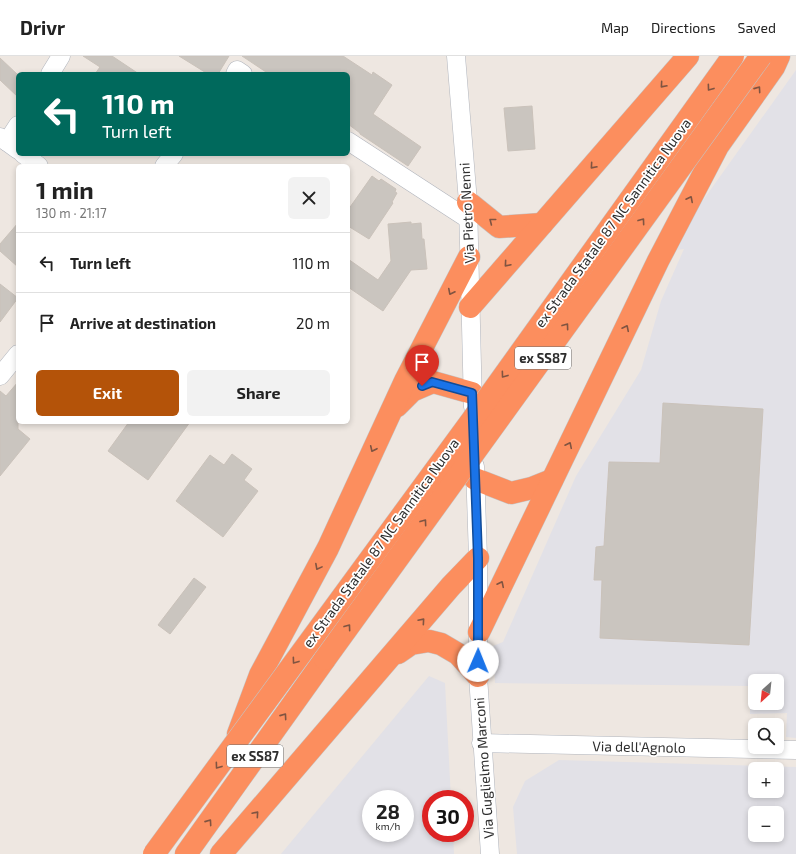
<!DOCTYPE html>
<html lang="en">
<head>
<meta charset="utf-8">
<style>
  body { margin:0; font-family:"Exo 2",sans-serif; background:#f2f2f2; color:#222; height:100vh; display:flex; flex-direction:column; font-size:15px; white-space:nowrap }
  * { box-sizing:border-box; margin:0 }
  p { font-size:13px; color:#767676 }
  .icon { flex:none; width:22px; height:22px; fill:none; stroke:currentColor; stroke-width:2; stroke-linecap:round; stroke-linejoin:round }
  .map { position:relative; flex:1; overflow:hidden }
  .panel { position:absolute; left:16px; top:108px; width:334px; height:260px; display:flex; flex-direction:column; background:#fff; border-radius:6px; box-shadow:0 2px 6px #0003 }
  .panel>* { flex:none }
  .top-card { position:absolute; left:16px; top:16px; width:334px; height:84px; border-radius:6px; box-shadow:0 2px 6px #0003; background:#00695c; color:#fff; overflow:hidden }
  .needle { width:26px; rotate:207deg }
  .fabs { position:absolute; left:748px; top:618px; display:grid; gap:8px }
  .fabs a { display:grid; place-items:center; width:36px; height:36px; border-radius:6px; background:#fff; box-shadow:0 2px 6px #0003; font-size:20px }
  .speed { position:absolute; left:362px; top:734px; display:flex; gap:8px; font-size:20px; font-weight:700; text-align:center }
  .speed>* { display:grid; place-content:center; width:52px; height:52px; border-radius:50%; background:#fff; box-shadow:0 2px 6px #0003; line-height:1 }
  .speed small { font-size:10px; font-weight:400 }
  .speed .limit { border:6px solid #d22; background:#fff; color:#111 }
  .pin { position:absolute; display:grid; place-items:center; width:34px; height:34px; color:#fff; margin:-41px -17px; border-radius:50% 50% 50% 0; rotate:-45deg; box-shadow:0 0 4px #0007 }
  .pin .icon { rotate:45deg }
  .me { position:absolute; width:44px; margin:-22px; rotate:1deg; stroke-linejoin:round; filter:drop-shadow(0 0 3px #0008) }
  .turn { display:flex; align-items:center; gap:14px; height:84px; padding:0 20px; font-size:18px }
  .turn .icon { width:52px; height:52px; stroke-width:2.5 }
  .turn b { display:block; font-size:28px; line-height:34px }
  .round { display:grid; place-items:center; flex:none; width:42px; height:42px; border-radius:6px; background:#f2f2f2 }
  .headline { display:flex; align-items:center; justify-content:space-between; height:68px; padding:0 20px }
  h1 { font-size:24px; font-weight:700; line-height:30px }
  .cta { display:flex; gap:8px; margin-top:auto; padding:8px 20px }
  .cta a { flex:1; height:46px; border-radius:6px; background:#b45309; color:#fff; font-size:16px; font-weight:700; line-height:46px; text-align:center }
  .cta a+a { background:#f2f2f2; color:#222 }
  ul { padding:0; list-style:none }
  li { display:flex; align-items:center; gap:12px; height:60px; padding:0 20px; border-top:1px solid #e0e0e0 }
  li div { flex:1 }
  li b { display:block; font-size:15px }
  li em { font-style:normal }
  header { display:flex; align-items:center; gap:24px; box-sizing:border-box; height:56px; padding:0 20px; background:#fff; border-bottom:1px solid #e0e0e0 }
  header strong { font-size:19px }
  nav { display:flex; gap:22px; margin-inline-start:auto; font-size:14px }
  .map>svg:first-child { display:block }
</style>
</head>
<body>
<header>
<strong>Drivr</strong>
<nav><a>Map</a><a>Directions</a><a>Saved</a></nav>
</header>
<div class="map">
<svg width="796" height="798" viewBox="0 0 796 798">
  <rect width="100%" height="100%" fill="#eee7e1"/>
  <g fill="#e2e1e7" fill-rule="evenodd">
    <path d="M796 14V682L786 681 787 657 750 658V630L495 627 493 590 503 586 576 420 641 314 661 245 684 193 677 194 699 150ZM755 625H777V647H755Z"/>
    <path d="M429 620 445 627 451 743H431V777H453L454 798H281ZM371 743H405V777H371Z"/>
    <path d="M559 704 796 711V798H517L513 751 525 725ZM755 713H777V735H755ZM755 757H777V779H755Z"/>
  </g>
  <g fill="#cac5bf" stroke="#cac2ba">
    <path d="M83 0H112L139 18H95L100 11Z"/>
    <path d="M179 0H229L218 18H208Z"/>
    <path d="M242 0H343L372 19 373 16 392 29 373 58 421 91 408 110 360 78V77L348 68V18H269Z"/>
    <path d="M0 2 18 19V41L0 24Z"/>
    <path d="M532 50 535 93 508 95 504 52Z"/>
    <path d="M372 120 379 125 381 123 396 133 395 136 397 137 392 146 393 147 369 183 348 170V154Z"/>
    <path d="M411 166V168L421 167 422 183H424L427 213 411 214 383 255 348 231V203L378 224 391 205 388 168Z"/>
    <path d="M18 167V211L0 195V188Z"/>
    <path d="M0 228 18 242 0 266Z"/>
    <path d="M18 326V373L30 383 0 420V335L6 340Z"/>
    <path d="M663 347 763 353 749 589 600 582 602 524H594L596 491 604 490 609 406 660 407Z"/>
    <path d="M129 366H190L148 424 108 395Z"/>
    <path d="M232 398 252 413 244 424 258 435 223 481 176 445 210 399 224 409Z"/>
    <path d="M194 522 206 531 170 578 158 569Z"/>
  </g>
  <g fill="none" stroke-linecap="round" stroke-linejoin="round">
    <defs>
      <g id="street">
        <path d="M456 0 468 146 473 351"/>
        <path d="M50 18 61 0"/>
        <path d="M235 18 237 14 243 18"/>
        <path d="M0 81 18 94"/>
        <path d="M348 85 468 163"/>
        <path d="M7 86 18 69"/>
        <path d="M23 98 39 110"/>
        <path d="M164 110 174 98"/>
        <path d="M0 320 18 298"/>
        <path d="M475 410 478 502V620L490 798"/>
        <path d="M481 687 796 694"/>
      </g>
      <g id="highway">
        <path d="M468 146 499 171 542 168"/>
        <path d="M470 251 688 0"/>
        <path d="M397 350 412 335 433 326 472 337"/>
        <path d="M475 423 511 437 532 432 552 424"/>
        <path d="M479 576 658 205 718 90 774 11 779 0"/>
        <path d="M398 597 411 588 429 585 441 588 458 598 478 620"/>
        <path d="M238 678 260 619 328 492 405 325 469 201"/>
        <path d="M186 798 325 603"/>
        <path d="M221 798 451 530 478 502"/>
      </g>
    </defs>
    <use href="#street" stroke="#b1b5bd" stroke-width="19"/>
    <use href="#highway" stroke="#c4c4c4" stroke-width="23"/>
    <use href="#street" stroke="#fff" stroke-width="18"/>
    <use href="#highway" stroke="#fc8e5e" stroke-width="22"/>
    <defs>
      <g id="highway-bridge">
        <path d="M325 603 761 0"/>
        <path d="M154 798 472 364 733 0"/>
      </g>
    </defs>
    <use href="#highway-bridge" stroke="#c4c4c4" stroke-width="23" stroke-linecap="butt"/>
    <use href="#highway-bridge" stroke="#fc8e5e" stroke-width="22"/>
  </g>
  <defs><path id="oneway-chevron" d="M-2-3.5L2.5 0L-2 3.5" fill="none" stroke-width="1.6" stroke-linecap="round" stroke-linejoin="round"/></defs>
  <g stroke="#805441">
    <use href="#oneway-chevron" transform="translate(663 29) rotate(131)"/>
    <use href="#oneway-chevron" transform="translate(710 32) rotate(126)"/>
    <use href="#oneway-chevron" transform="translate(758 33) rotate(-55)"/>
    <use href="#oneway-chevron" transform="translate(593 110) rotate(131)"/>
    <use href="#oneway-chevron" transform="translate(690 143) rotate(-63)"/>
    <use href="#oneway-chevron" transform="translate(492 165) rotate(-142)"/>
    <use href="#oneway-chevron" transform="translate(642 165) rotate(-54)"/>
    <use href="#oneway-chevron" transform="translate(507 208) rotate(131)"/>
    <use href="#oneway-chevron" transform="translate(451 236) rotate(117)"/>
    <use href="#oneway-chevron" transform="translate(566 270) rotate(-54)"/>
    <use href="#oneway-chevron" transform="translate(626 272) rotate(-64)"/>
    <use href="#oneway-chevron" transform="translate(504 319) rotate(126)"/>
    <use href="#oneway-chevron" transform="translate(569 389) rotate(-64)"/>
    <use href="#oneway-chevron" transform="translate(373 393) rotate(115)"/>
    <use href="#oneway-chevron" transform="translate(424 466) rotate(-54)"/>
    <use href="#oneway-chevron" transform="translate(318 511) rotate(118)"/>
    <use href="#oneway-chevron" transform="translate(501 528) rotate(-64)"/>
    <use href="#oneway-chevron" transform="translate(422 565) rotate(-49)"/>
    <use href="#oneway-chevron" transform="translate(348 571) rotate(-54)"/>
    <use href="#oneway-chevron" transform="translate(295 605) rotate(126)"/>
    <use href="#oneway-chevron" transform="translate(284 660) rotate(-55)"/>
    <use href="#oneway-chevron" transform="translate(218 710) rotate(126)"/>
    <use href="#oneway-chevron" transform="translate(256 758) rotate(-49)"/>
    <use href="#oneway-chevron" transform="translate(209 766) rotate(-55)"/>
  </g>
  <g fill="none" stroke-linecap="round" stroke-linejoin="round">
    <defs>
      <path id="route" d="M422 330 432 326 472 337 478 502V605"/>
    </defs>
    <use href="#route" stroke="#114b97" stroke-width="10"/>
    <use href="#route" stroke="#1a73e8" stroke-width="7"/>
  </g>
  <g text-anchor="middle" stroke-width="3.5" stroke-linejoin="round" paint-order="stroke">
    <g fill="#fff" stroke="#6d6d6d" stroke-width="1">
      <rect x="515" y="291" width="56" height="22" rx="3"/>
      <rect x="227" y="689" width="56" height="22" rx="3"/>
    </g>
    <g font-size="13" font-weight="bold" fill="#2e2e2e">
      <text x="543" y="307">ex SS87</text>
      <text x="255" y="705">ex SS87</text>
    </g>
    <g font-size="14" fill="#2e2e2e" stroke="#fff">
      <text transform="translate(467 157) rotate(-93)" y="5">Via Pietro Nenni</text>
      <text transform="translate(613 167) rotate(-54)" y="5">ex Strada Statale 87 NC Sannitica Nuova</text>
      <text transform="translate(381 487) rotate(-54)" y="5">ex Strada Statale 87 NC Sannitica Nuova</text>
      <text transform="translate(639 691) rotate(1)" y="5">Via dell'Agnolo</text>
      <text transform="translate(484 712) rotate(-94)" y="5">Via Guglielmo Marconi</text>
    </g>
  </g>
</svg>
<div class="fabs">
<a><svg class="needle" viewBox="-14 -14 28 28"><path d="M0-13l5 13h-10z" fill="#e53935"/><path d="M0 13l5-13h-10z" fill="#767676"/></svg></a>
<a><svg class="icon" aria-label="search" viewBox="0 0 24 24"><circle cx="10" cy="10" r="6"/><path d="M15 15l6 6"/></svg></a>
<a>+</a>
<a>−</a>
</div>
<div class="speed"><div>28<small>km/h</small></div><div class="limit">30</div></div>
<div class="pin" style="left:422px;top:330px;background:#d93025"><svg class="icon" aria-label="arrive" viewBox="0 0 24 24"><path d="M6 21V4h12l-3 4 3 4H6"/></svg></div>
<svg class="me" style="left:478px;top:605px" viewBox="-20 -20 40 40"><circle r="19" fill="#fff"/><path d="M0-13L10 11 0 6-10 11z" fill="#1a73e8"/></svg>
<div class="top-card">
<div class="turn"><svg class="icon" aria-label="left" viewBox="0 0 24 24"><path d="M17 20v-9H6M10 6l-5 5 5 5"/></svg><div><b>110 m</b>Turn left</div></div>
</div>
<section class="panel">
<div class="headline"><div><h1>1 min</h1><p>130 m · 21:17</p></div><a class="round"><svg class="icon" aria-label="close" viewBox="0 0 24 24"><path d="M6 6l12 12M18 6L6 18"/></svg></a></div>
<ul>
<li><svg class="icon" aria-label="left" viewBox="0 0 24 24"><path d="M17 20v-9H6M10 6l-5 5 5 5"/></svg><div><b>Turn left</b></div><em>110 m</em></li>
<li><svg class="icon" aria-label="arrive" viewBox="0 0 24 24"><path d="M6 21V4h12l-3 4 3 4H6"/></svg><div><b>Arrive at destination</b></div><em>20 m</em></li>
</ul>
<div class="cta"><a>Exit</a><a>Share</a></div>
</section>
</div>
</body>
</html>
